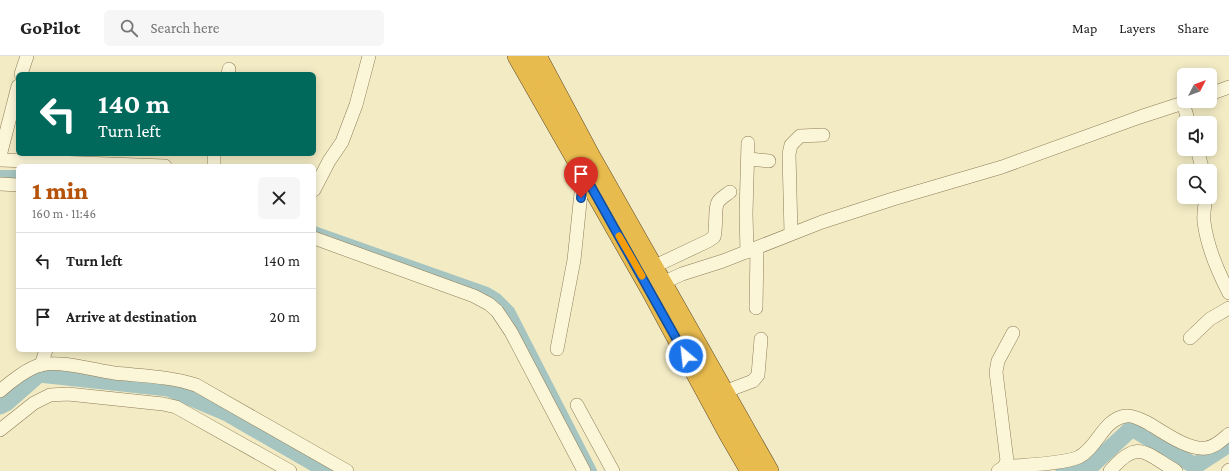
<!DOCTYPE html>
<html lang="en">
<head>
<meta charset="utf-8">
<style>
  body { margin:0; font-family:"Crimson Pro",serif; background:#f6f6f6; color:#222; height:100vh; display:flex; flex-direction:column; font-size:15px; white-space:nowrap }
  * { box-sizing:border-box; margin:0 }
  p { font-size:13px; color:#767676 }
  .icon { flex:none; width:22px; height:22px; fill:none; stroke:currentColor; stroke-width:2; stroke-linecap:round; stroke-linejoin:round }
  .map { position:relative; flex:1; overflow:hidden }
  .sheet { position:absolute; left:16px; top:108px; width:300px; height:188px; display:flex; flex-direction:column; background:#fff; border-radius:6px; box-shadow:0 2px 10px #0003 }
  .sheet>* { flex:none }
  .top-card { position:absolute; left:16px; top:16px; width:300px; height:84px; border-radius:6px; box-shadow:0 2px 10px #0003; background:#00695c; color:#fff; overflow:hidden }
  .needle { width:26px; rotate:48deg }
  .buttons { position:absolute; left:1177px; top:12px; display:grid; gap:8px }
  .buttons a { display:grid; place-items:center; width:40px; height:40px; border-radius:6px; background:#fff; box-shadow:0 2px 10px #0003; font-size:20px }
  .pin { position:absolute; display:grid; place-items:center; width:34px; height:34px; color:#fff; margin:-41px -17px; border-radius:50% 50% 50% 0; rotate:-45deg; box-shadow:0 0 4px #0007 }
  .pin .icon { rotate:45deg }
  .me { position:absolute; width:44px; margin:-22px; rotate:332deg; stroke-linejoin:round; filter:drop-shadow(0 0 3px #0008) }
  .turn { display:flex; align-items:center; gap:14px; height:84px; padding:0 16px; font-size:18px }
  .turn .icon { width:52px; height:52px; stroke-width:2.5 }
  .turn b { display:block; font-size:28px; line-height:34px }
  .round { display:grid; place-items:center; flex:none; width:42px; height:42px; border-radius:6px; background:#f6f6f6 }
  .summary { display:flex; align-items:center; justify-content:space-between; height:68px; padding:0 16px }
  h1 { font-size:24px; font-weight:800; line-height:30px; color:#b45309 }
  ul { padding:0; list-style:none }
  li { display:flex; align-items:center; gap:12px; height:56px; padding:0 16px; border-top:1px solid #e0e0e0 }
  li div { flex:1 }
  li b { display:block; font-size:15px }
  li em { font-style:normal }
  header { display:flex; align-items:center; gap:24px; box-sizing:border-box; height:56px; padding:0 20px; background:#fff; border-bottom:1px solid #e0e0e0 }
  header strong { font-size:19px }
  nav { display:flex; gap:22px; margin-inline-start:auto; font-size:14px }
  .search { width:280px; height:36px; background:#f6f6f6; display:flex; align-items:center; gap:10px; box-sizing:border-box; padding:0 14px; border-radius:6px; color:#767676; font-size:15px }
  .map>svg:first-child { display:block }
</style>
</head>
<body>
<header>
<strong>GoPilot</strong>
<div class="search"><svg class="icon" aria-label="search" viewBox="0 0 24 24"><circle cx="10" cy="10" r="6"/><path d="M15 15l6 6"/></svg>Search here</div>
<nav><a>Map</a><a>Layers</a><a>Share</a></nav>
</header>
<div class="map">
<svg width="1229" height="415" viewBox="0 0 1229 415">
  <rect width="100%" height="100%" fill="#f2ebc4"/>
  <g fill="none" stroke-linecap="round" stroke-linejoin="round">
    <g stroke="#a6c5c0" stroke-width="10">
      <path d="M0 119H18"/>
      <path d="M314 175 487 236 497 242 510 255 592 415"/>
    </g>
    <g stroke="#a6c5c0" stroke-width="17">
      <path d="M0 350 6 347 39 318 168 332 227 357 328 415"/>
      <path d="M1064 415 1092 409 1132 372 1195 410 1229 388"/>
    </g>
    <defs>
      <g id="minor">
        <path d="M21 18 27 0"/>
        <path d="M228 18 229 13"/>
        <path d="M1210 38 1229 31"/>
        <path d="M1183 47 1189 67"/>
        <path d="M1197 93 1203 115"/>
        <path d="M214 98V110"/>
        <path d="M0 100 18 30"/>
        <path d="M749 103 769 105"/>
        <path d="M0 104 165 110"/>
        <path d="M0 128 18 129"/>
        <path d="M314 134 329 105 342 86 356 49 369 0"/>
        <path d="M1206 141C1205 149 1203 157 1204 166 1207 189 1218 216 1229 237"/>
        <path d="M791 177 789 98 791 89 800 80 823 79"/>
        <path d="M314 182 474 240 489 248 497 255 511 276 584 415"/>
        <path d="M747 196 746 157 748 87"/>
        <path d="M653 211 708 185 714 181C717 171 714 152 718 146 721 142 726 139 730 136"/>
        <path d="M656 230 682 218 723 205 822 166 893 143 1002 111 1140 61 1189 45"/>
        <path d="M756 252 757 192"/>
        <path d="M1190 282 1210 263 1229 252"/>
        <path d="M557 293 574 204 583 118"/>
        <path d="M41 309 46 294"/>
        <path d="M0 335C9 327 29 311 41 309 59 304 94 314 114 317 141 320 169 320 196 329L347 415"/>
        <path d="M724 336 753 325 758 319 761 283"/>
        <path d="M577 349 613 415"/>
        <path d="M0 374 34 347 50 339 68 338 163 348 176 351 290 415"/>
        <path d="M1004 411C1022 409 1064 408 1079 401 1098 391 1103 363 1126 360 1132 359 1140 363 1146 366 1161 374 1188 395 1206 392 1215 391 1222 384 1229 378"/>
        <path d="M998 415 1004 411 1007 405 996 316 998 305 1013 277"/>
        <path d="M1110 415C1138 382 1145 397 1176 415"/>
        <path d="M1228 415 1229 414"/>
      </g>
      <g id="highway">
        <path d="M517 0 650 233 729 379 750 415"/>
        <path d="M537 0 591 101 769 415"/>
      </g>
    </defs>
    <use href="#minor" stroke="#8f7d58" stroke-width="14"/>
    <use href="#highway" stroke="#5d4a2d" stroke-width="20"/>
    <use href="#minor" stroke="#fcf6d9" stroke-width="13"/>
    <use href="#highway" stroke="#e8bb4e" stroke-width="19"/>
  </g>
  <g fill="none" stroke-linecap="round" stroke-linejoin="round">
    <defs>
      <path id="route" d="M581 142 584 118 686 300"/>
    </defs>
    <use href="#route" stroke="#114b97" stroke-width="10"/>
    <use href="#route" stroke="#1a73e8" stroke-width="7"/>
    <path stroke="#f59e0b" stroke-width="7" d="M619 180 642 220"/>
  </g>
</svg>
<div class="buttons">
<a><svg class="needle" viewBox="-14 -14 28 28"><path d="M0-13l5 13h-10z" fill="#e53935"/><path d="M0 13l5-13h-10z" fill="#767676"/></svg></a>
<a><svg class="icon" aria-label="sound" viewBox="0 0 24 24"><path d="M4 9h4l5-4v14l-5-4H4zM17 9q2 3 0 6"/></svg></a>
<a><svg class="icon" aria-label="search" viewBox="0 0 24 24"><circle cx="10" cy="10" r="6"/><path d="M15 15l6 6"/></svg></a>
</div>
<div class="pin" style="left:581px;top:142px;background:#d93025"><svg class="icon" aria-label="arrive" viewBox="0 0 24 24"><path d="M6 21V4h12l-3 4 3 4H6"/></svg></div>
<svg class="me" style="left:686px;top:300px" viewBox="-20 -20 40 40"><circle r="17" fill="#1a73e8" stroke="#fff" stroke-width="3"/><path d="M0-11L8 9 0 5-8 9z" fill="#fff"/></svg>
<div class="top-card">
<div class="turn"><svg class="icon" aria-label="left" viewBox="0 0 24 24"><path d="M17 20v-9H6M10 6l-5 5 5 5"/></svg><div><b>140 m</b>Turn left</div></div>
</div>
<section class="sheet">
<div class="summary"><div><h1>1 min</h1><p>160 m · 11:46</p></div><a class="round"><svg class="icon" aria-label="close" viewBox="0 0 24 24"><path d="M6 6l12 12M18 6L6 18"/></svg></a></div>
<ul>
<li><svg class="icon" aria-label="left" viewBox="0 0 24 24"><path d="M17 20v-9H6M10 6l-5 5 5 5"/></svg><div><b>Turn left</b></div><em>140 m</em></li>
<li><svg class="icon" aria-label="arrive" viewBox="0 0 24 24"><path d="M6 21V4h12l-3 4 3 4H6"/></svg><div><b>Arrive at destination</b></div><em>20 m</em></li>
</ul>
</section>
</div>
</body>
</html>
